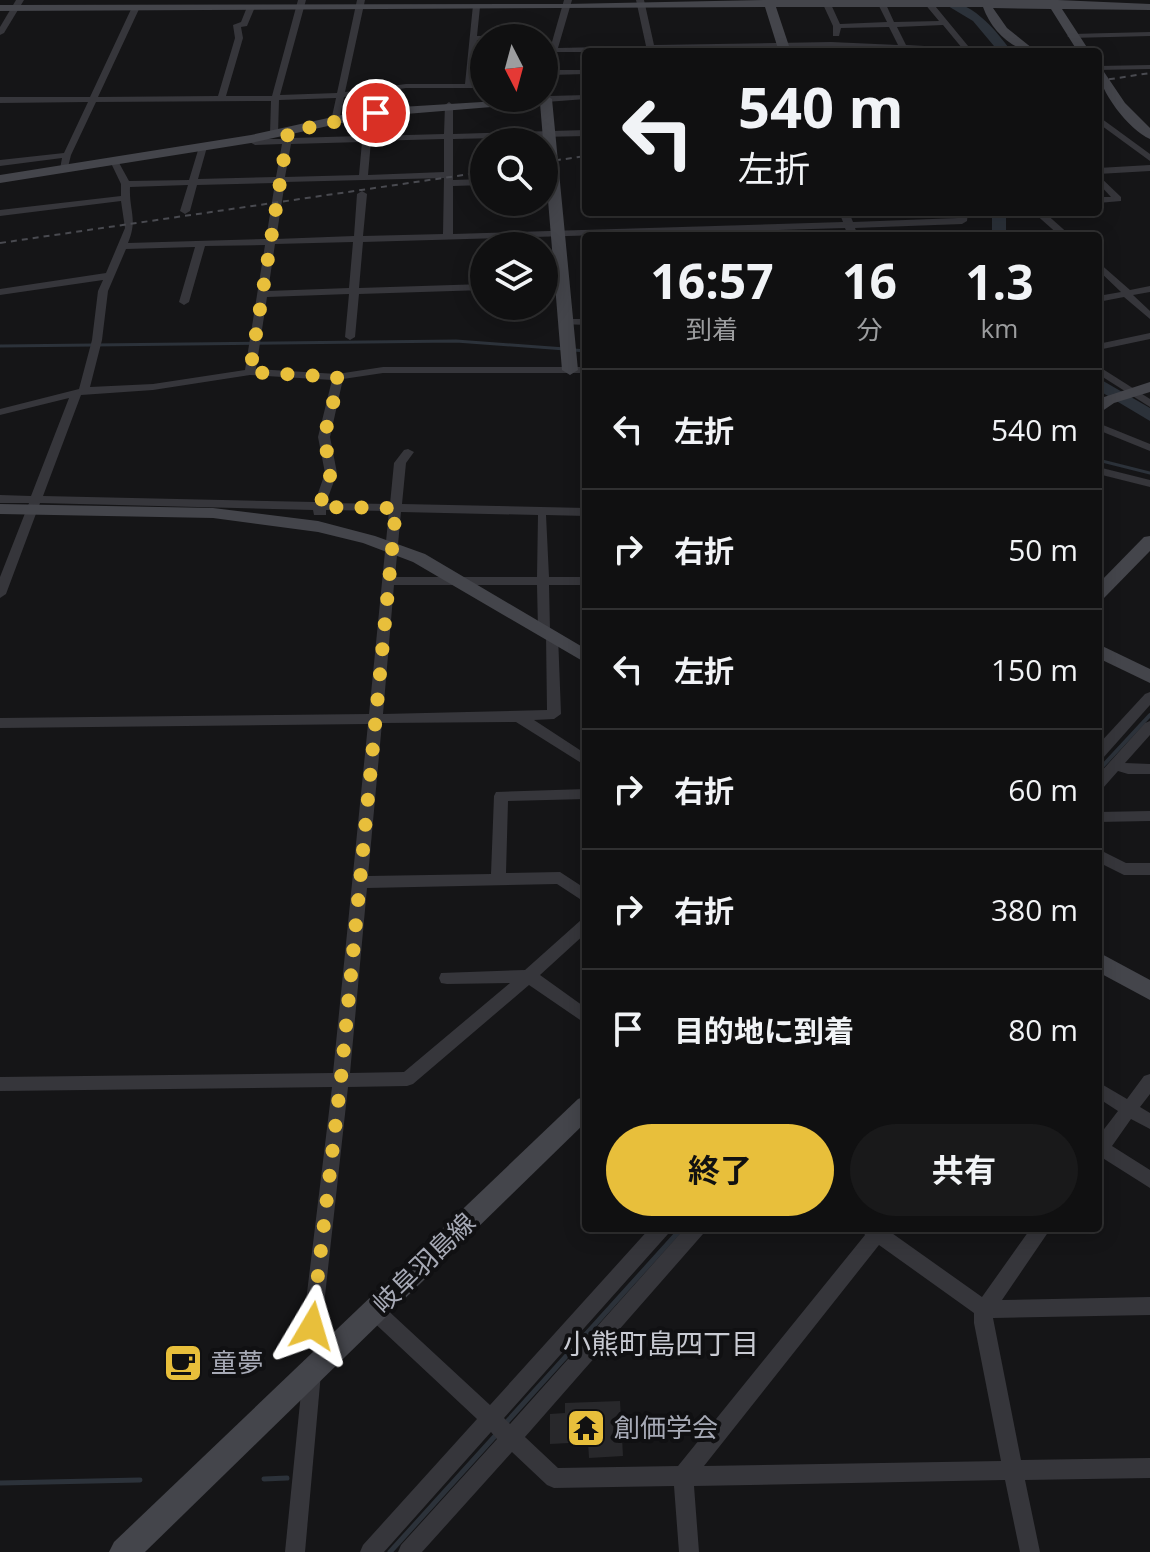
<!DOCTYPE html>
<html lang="ja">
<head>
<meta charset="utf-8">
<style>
  body { margin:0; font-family:"Open Sans","Noto Sans JP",sans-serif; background:#19191a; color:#f1f3f6; height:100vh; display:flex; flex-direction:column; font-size:30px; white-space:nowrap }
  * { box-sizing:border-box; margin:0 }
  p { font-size:26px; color:#9c9d9f }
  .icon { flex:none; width:44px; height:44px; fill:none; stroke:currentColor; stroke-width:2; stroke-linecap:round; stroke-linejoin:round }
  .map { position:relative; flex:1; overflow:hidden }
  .drawer { position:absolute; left:582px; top:232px; width:520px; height:1000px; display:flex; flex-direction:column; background:#101011; border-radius:8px; box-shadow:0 4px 20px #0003,0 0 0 2px #303031 }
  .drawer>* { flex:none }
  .banner { position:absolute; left:582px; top:48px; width:520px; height:168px; border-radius:8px; box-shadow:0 4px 20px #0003,0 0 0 2px #303031; background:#101011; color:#f1f3f6; overflow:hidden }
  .needle { width:52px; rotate:174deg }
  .fabs { position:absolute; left:470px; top:24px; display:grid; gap:16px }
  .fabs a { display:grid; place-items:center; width:88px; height:88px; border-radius:50%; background:#101011; box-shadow:0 4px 20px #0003,0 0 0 2px #303031; font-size:40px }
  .pin { position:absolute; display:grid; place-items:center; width:68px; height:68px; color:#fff; margin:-34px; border:4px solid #fff; border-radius:50%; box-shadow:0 2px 8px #0007 }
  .me { position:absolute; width:88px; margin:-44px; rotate:7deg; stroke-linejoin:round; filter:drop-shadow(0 0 6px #0008) }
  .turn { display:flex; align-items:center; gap:28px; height:168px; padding:0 24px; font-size:36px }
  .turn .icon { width:104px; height:104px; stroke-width:2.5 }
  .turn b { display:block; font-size:56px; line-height:68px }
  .eta { display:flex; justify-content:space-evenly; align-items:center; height:136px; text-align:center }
  .eta b { font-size:48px; font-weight:700; line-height:56px }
  .action { display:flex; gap:16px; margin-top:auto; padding:16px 24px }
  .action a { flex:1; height:92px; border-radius:48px; background:#e8bf3b; color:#111; font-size:32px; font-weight:700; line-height:92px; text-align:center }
  .action a+a { background:#19191a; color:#f1f3f6 }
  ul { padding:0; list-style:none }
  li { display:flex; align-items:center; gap:24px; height:120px; padding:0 24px; border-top:2px solid #303031 }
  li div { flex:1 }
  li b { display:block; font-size:30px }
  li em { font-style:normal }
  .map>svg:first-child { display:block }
</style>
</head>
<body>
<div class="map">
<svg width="1150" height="1552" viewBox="0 0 1150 1552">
  <rect width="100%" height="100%" fill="#151517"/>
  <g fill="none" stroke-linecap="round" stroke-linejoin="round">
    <g stroke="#2c323a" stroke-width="3">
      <path d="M0 346 456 341 565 349"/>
      <path d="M574 350 586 351"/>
      <path d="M1098 460 1150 473"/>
    </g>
    <path stroke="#2c323a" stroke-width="4" d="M1098 771 1150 715"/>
    <g stroke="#2c323a" stroke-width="5">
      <path d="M504 1425 682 1228"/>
      <path d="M264 1479 287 1478"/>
      <path d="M0 1483 140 1480"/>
      <path d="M390 1552 496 1435"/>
    </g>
    <g fill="#2c323a" fill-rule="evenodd">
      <path d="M938 0C972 0 993 27 1012 52H999L973 21Z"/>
      <rect x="992" y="212" width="14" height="24"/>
      <path d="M1098 378 1150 408V421L1098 390Z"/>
    </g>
  </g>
  <path fill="#28282b" d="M620 1401 623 1456 589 1458 588 1442 550 1444V1414L565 1413V1403Z"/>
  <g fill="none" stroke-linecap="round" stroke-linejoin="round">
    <g fill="#36363b" fill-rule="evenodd">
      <path d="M16 0H24L4 33 0 35V27Z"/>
      <path d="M298 0H306L280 95 337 93 357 0H365L345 92 406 84H465L473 5 480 7 477 36 528 35 532 37 484 38V40H477L473 84H484V88H406L344 97 339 121 335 124 331 121 336 98 279 100 278 134 274 137 270 134 271 101 96 102 71 155 67 171 60 169 62 158 0 166V160L64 153 88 102 0 103V97H90L133 5 140 7 98 97 218 96 235 38 233 25 241 22 247 7 251 5 255 7 247 26 241 27 243 38 226 96H272Z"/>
      <path d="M564 0H572L558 48 646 46 636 0H644L654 45 831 42 898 45 889 27 841 28 839 36H833V26L821 0H829L840 24 887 22 876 0H884L894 22 939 21 924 3 931 1 973 52H901L900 50 831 46 655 50V52H557L552 70H586V74L551 75 548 84 544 86V70ZM943 25 962 48 906 45 897 27Z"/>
      <path d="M1150 32V36L1071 38 1067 36 1071 34Z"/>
      <path d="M1150 65V69L1098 70V66Z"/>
      <path d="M544 91 549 96 586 95V99L546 102 542 98H544Z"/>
      <path d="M449 102 453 105V134L586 130V136L453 139V180L484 179V185L453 186V234L843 222 839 212H849L853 222 958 218V212H968L967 221 962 224 855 228 858 236H848L845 228 363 242 359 288 484 284V290L359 294 355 337 350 340 345 337 349 294 267 297 256 369 337 374 383 367H586V373H383L343 379 330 437 337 473 326 503 390 504 394 463 404 450 408 449 414 452 406 463 402 504 586 508V516L546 515 549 577H586V585H549L550 631 557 632 558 635 561 714 554 719 534 720 586 754V766L516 722 382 723 368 876 491 874 494 796 496 792 586 789V799L508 801 506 873 560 872 586 889V903L557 884 367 888 350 1073 404 1072 510 983 447 984 441 983 439 978 441 973 525 970 581 920 586 918V933L540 975 586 1008V1024L529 985 413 1084 407 1086 348 1087 322 1323 343 1342 345 1349 343 1356 336 1358C324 1353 308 1338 303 1326L332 1087 0 1091V1077L333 1073 368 724 0 728V718L369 714 389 511 326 510V515H314L313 510 40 503 6 594 0 598V577L29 503H0V495L31 496 69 398 0 415V409L79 389 92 340 98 291 103 280 0 295V289L106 273 125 228 121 201 0 216V210L121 196V184L110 161 114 158 118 161 129 181 189 180 199 147 203 144 207 147 198 179 276 177 282 144 255 145 248 141V137L257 139H283L284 132 288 129 292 132 291 138 362 136 365 113 369 110 373 113 371 136 444 134 445 105ZM444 139V172L368 175 371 141ZM362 142 359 175 285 177 291 144ZM444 178 443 234 363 236 367 194 362 191 357 194 354 236 276 239 285 182ZM275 183 266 239 128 243C138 219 129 211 130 187L188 185 180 211 185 214 190 211 197 185ZM353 242 349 288 268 291 275 244ZM265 245 245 370 153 384 90 387 102 340 108 291 126 249 195 247 179 302 184 305 189 302 205 246ZM250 375 332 380 318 437 325 473 315 502 43 496 81 395 153 390ZM401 512 538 515 537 577H395ZM394 585H537L538 630 539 633 546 634 547 710 383 714Z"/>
      <path d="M1098 116 1150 154V161L1098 123Z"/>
      <path d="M1150 165V171L1098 174V168Z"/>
      <path d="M1098 175 1121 197V201L1098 203V197H1111L1098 183Z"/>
      <path d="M1033 212H1044L1071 236H1060Z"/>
      <path d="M1098 262 1130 290 1150 286V292L1133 295 1150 311V319L1124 297 1098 302V296L1121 292 1098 270Z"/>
      <path d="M564 281 567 282V286L544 288V282Z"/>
      <path d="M567 319H586V325L563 324V320Z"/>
      <path d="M1150 333V339L1098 350V344Z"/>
      <path d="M1098 366 1150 399V407L1098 374Z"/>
      <path d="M1098 423 1150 444V451L1098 430Z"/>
      <path d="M1098 467 1150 480V487L1098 474Z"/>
      <path d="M1150 692V705L1103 758 1098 759V745L1145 694Z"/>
      <path d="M1150 721V735L1125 763 1150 764V774H1128L1118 771 1103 788 1098 789V775L1145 723Z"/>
      <path d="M1150 811V821L1098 822V812Z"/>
      <path d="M1098 849 1126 863H1150V875H1124L1098 862Z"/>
      <path d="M1150 1074V1094L1140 1107 1150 1113V1129L1131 1119 1112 1146 1150 1170V1188L1101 1157 1098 1159V1137L1118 1111 1098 1098V1082L1127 1099 1144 1076Z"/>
      <path d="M650 1228H671L668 1234 504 1418 510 1424 685 1228H706L703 1234 525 1437 558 1468 678 1466 865 1235 861 1228H890L889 1231 982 1297 1031 1228H1051L1002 1300 1150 1297V1315L993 1318 1021 1460 1150 1458V1478L1025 1480 1040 1552H1020L1005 1480 694 1486 699 1552H679L674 1486 554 1488 547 1485 512 1452 422 1552H398L401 1545 497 1439 491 1432 384 1552H360L363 1545 477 1419 368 1317 366 1311 368 1305 375 1302 382 1305 490 1405ZM879 1245 974 1313V1323L1001 1461 704 1466Z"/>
      <path d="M312 1364 319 1366 321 1373 305 1552H285L303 1373 305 1366Z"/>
    </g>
    <g fill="#44454b" fill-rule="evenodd">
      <path d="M763 0H1058L1150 4V10L1062 9 1090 52H1078L1051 9 993 8 1007 28 1037 52C1013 52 991 30 983 7H776L791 52H779L765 7 0 11V5L566 4Z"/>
      <path d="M1098 68 1102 69 1125 103 1150 128V139C1129 130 1098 90 1098 68Z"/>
      <path d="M546 95 552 99 578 370 570 375 562 370 540 103 369 117 251 143 0 183V175L251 135 369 109 544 98Z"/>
      <path d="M1150 382V392L1114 403 1098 414V401L1104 397Z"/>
      <path d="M0 504 213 508 318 521 375 536 425 554 586 649V663L413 562 363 543 318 532 213 518 0 514Z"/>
      <path d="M1150 536V551L1104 598 1098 600V584L1144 537Z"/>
      <path d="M1098 644 1150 669V683L1098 658Z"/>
      <path d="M1098 952 1150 980V1000L1098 972Z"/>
      <path d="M586 1096V1122L145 1552H109L114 1542 578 1099Z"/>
    </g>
    <g stroke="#494a50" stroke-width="2" stroke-dasharray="6 5" stroke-linecap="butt">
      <path d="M1098 81 1150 73"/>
      <path d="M544 162 586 156"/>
      <path d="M0 243 484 172"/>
    </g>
  </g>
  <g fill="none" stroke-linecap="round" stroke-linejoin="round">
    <path stroke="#e8bf3b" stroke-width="14" stroke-dasharray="0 25.2" d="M312 1326 341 1078 396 508 319 507 331 473 324 437 338 384 337 377 250 372 288 132 376 113"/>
  </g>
  <defs>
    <symbol id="cafe-square" viewBox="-11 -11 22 22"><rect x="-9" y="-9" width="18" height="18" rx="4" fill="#e8bf3b" stroke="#101012"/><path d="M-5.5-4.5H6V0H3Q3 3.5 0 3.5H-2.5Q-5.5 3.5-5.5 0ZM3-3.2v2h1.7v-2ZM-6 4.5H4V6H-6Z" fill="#111"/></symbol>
    <symbol id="temple-square" viewBox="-11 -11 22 22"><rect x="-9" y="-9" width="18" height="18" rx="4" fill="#e8bf3b" stroke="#101012"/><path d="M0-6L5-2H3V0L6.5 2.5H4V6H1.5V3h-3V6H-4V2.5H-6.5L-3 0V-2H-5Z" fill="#111"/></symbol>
  </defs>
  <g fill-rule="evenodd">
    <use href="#cafe-square" x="161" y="1341" width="44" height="44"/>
    <use href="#temple-square" x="564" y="1406" width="44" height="44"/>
  </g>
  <g text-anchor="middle" stroke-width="8" stroke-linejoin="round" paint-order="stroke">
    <g font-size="26" fill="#a7aab6" stroke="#101012">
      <text transform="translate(424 1263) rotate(-44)" y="9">岐阜羽島線</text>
    </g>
    <g font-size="26" fill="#a7aab6" stroke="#101012" text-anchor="start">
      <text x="211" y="1372">童夢</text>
      <text x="614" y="1437">創価学会</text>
    </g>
    <g font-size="28" fill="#c8cad2" stroke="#101012">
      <text x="661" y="1354">小熊町島四丁目</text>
    </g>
  </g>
</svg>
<div class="fabs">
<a><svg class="needle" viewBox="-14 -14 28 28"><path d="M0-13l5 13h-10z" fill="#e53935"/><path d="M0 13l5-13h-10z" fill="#9c9d9f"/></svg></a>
<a><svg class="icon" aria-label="search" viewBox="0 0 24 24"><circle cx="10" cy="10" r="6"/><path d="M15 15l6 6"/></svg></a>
<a><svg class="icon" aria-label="layers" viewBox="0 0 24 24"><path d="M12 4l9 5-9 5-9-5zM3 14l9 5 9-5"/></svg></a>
</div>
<div class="pin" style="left:376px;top:113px;background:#d93025"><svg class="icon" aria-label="arrive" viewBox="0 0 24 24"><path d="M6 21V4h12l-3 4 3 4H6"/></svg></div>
<svg class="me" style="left:312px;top:1326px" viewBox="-20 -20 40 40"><path d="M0-17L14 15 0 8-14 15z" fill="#e8bf3b" stroke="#fff" stroke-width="4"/></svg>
<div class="banner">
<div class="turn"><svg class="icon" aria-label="left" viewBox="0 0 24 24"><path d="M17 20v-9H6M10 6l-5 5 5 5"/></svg><div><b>540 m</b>左折</div></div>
</div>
<section class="drawer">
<div class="eta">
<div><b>16:57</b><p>到着</p></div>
<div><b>16</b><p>分</p></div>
<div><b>1.3</b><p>km</p></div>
</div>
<ul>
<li><svg class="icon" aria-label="left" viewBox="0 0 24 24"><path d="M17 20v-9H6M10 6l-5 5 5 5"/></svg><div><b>左折</b></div><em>540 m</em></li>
<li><svg class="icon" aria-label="right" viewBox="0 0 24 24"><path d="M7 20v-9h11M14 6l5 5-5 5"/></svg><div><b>右折</b></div><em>50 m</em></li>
<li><svg class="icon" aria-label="left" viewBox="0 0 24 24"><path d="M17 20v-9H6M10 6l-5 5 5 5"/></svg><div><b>左折</b></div><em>150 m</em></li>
<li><svg class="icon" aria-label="right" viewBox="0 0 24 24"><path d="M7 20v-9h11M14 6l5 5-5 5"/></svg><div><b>右折</b></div><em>60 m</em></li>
<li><svg class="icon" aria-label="right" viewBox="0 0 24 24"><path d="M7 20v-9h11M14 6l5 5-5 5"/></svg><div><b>右折</b></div><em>380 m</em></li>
<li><svg class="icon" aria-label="arrive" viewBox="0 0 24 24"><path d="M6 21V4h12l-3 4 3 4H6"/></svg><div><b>目的地に到着</b></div><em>80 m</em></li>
</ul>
<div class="action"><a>終了</a><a>共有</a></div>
</section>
</div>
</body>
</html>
